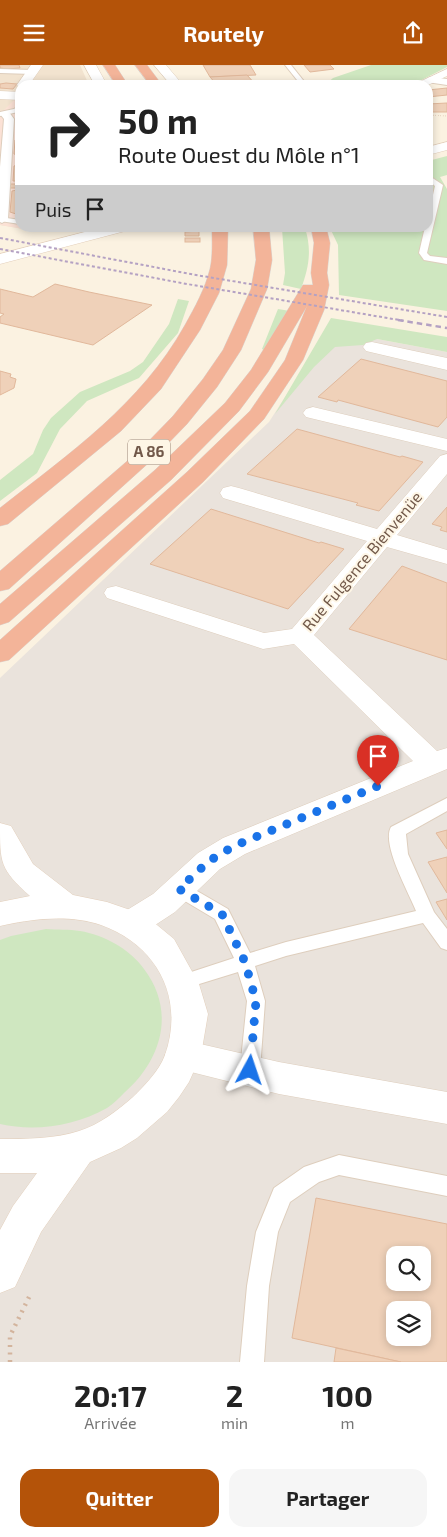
<!DOCTYPE html>
<html lang="fr">
<head>
<meta charset="utf-8">
<style>
  body { margin:0; font-family:"Exo 2",sans-serif; background:#f6f6f6; color:#222; height:100vh; display:flex; flex-direction:column; font-size:19px; white-space:nowrap }
  * { box-sizing:border-box; margin:0 }
  p { font-size:16px; color:#767676 }
  .icon { flex:none; width:28px; height:28px; fill:none; stroke:currentColor; stroke-width:2; stroke-linecap:round; stroke-linejoin:round }
  .map { position:relative; height:1297px; overflow:hidden }
  .side { display:flex; flex-direction:column; background:#fff; flex:1 }
  .side>* { flex:none }
  .guide { position:absolute; left:15px; top:15px; width:418px; height:152px; border-radius:15px; box-shadow:0 2px 8px #0003; background:#fff; color:#222; overflow:hidden }
  .controls { position:absolute; left:386px; top:1181px; display:grid; gap:10px }
  .controls a { display:grid; place-items:center; width:45px; height:45px; border-radius:10px; background:#fff; box-shadow:0 2px 8px #0003; font-size:25px }
  .pin { position:absolute; display:grid; place-items:center; width:42px; height:42px; color:#fff; margin:-51px -21px; border-radius:50% 50% 50% 0; rotate:-45deg; box-shadow:0 0 5px #0007 }
  .pin .icon { rotate:45deg }
  .me { position:absolute; width:55px; margin:-28px; rotate:5deg; stroke-linejoin:round; filter:drop-shadow(0 0 4px #0008) }
  .turn { display:flex; align-items:center; gap:18px; height:105px; padding:0 20px; font-size:22px }
  .turn .icon { width:65px; height:65px; stroke-width:2.5 }
  .turn b { display:block; font-size:35px; line-height:42px }
  .then { display:flex; align-items:center; height:48px; padding:0 20px; background:#0003; gap:10px; font-size:19px }
  .eta { display:flex; justify-content:space-evenly; align-items:center; height:85px; text-align:center }
  .eta b { font-size:30px; font-weight:700; line-height:35px }
  .primary-button { display:flex; gap:10px; margin-top:auto; padding:10px 20px }
  .primary-button a { flex:1; height:58px; border-radius:15px; background:#b45309; color:#fff; font-size:20px; font-weight:700; line-height:58px; text-align:center }
  .primary-button a+a { background:#f6f6f6; color:#222 }
  header { display:flex; justify-content:space-between; align-items:center; height:65px; padding:0 20px; background:#b45309; color:#fff; font-size:22px; font-weight:700 }
  .map>svg:first-child { display:block }
</style>
</head>
<body>
<header><svg class="icon" aria-label="menu" viewBox="0 0 24 24"><path d="M4 6h16M4 12h16M4 18h16"/></svg>Routely<svg class="icon" aria-label="share" viewBox="0 0 24 24"><path d="M12 15V3M7 8l5-5 5 5M5 13v7h14v-7"/></svg></header>
<div class="map">
<svg width="447" height="1297" viewBox="0 0 447 1297">
  <rect width="100%" height="100%" fill="#fbf2e1"/>
  <path fill="#f2e3cf" d="M0 0H80L89 20H20V162L62 163 41 167 0 160Z"/>
  <path fill="#fbe1d5" d="M14 35 20 36V162L62 163 41 167 0 160V46L4 45Z"/>
  <path fill="#eae3dc" fill-rule="evenodd" d="M328 265 447 287V1297H0V613L269 357ZM395 1190H422V1218H395ZM395 1245H422V1272H395Z"/>
  <g fill="#cfe7c0">
    <path d="M371 0H447V2L412 20H325L333 13Z"/>
    <path d="M447 91V110L440 112 447 124V246L339 230 338 180 330 163 428 162V96Z"/>
    <path d="M282 163H305C312 185 309 202 301 224L283 220 285 208Z"/>
    <path d="M178 234 189 236 178 268 139 313 87 336 60 364 37 408 0 436V415L33 389 43 365 51 353 80 327 130 306 143 297 169 259Z"/>
    <path d="M278 244 290 246 266 286 262 284Z"/>
    <path d="M331 253 447 272V287L377 274 363 280 335 282 314 302 275 349Z"/>
    <path d="M46 864C57 865 69 864 80 866 104 870 130 884 144 904 176 946 162 995 124 1028 119 1033 113 1039 107 1043 75 1061 35 1067 0 1059V875L11 871Z"/>
  </g>
  <g fill="#efd1b9" stroke="#e1b89b" fill-rule="evenodd">
    <path d="M0 0H19L20 3 7 4 0 3Z"/>
    <path d="M203 0H250L256 10 210 12Z"/>
    <path d="M304 0H330L334 4 310 7Z"/>
    <path d="M247 10 256 20H217L210 12Z"/>
    <path d="M66 16H83L87 20H42Z"/>
    <path d="M0 19 6 18 17 19 13 24 0 23Z"/>
    <path d="M447 23V30L428 32V25Z"/>
    <path d="M447 38V47H432L428 43V39Z"/>
    <path d="M20 74V91L14 89 15 75Z"/>
    <path d="M20 99V149H16L10 147 12 126 17 125V123H9L10 119H17V116H13L14 101Z"/>
    <path d="M199 166V171H185V167Z"/>
    <rect x="185" y="173" width="15" height="4"/>
    <path d="M55 219 89 227 152 240 93 280 0 258V252L4 249 0 248V224L33 232Z"/>
    <path d="M361 294 447 316V352L438 362 338 335 337 337 318 332Z"/>
    <path d="M0 306 11 309 10 312 16 314 14 323 0 330Z"/>
    <path d="M297 364 400 392 402 391 423 397 379 446 356 440 358 438 247 409Z"/>
    <path d="M447 442V467L440 465 442 462 432 459Z"/>
    <path d="M211 444 319 478 321 477 344 484 288 544 150 499Z"/>
    <path d="M402 501 447 518V595L349 564Z"/>
    <path d="M447 765V784L436 768Z"/>
    <path d="M447 792V828L428 797Z"/>
    <path d="M447 834V855L436 837Z"/>
    <path d="M316 1133 447 1159V1297H401L292 1273ZM395 1190H422V1218H395ZM395 1245H422V1272H395Z"/>
    <path d="M336 1283 401 1297H334Z"/>
  </g>
  <g fill="none" stroke-linecap="round" stroke-linejoin="round">
    <defs>
      <g id="service">
        <path d="M285 0H291L307 20H301Z"/>
        <path d="M0 4 32 5 35 7 32 9 0 8Z"/>
        <path d="M20 40 18 47 0 51V47L14 44Z"/>
        <path d="M428 110 443 120 427 188 430 191 447 193V199L424 195 419 188 425 162H428V152L435 121 428 115Z"/>
        <path d="M0 152 20 155V159L0 156Z"/>
        <path d="M447 733V746L406 769 408 789 434 847 447 864V885L441 883 423 858 286 891 255 901 265 936 260 1005 257 1011 250 1013 243 1011 240 1005 247 936 238 907 183 924 176 922 174 917 176 912 234 893 215 854 173 829 170 824 173 819 179 817 185 819 228 844 250 888 286 877 416 846C409 828 381 779 391 762Z"/>
        <path d="M339 1090 447 1111V1131L339 1110 319 1117 290 1137 278 1167 269 1221 264 1297H240L247 1221 256 1167 274 1123 304 1102Z"/>
      </g>
      <g id="pedestrian">
        <path d="M430 12 447 14V20L427 17 425 15Z"/>
        <path d="M5 46 9 47 14 54 8 154 2 158 0 157V102L4 54 0 49Z"/>
      </g>
      <g id="minor">
        <path d="M31 0H43L29 20H20L19 22 17 20Z"/>
        <path d="M447 4V11L428 20H413Z"/>
        <path d="M0 26 20 27V35L0 34Z"/>
        <path d="M372 277 447 293V305L366 286 363 282 366 278Z"/>
        <path d="M313 342 447 374V386L306 352 303 348 306 344Z"/>
        <path d="M447 389V409L397 470 447 485V499L387 482 314 570 437 686 447 683V704L245 789 220 804 175 847 143 868 131 872 119 868 115 859 119 850 153 829 198 788 223 773 413 696 294 579 263 584 254 581 107 533 104 528 107 523 116 521 264 568 292 564 367 476 223 433 220 428 223 423 231 421 239 423 377 464 440 391Z"/>
        <path d="M183 975 279 997 447 1027V1059L279 1029 183 1005 170 1001 165 990 170 979Z"/>
      </g>
      <g id="tertiary">
        <path d="M84 0H96L107 20H95Z"/>
        <path d="M154 0H166L183 20H171Z"/>
      </g>
      <g id="secondary">
        <path d="M447 77V85L428 90V82Z"/>
        <path d="M104 162H131L129 165 0 199V189Z"/>
        <path d="M0 758 11 761 33 799 73 830 107 837 139 848 157 860 174 874 199 919 208 949 201 990 189 1017 179 1032 167 1047 137 1073 121 1083 90 1097 41 1167 15 1222 0 1228V1165L13 1141 37 1108H0V1074C26 1074 54 1074 79 1066 99 1060 118 1045 133 1032 145 1020 159 1006 165 990 185 933 157 880 101 860 68 849 32 854 0 861V837L30 831C0 804 0 799 0 758Z"/>
      </g>
      <g id="motorway">
        <path d="M103 0H115L128 20H116Z"/>
        <path d="M135 0H147L162 20H150Z"/>
        <path d="M212 162H228L227 200 219 228 200 265 161 324 121 366 8 459 0 461V443C70 388 141 339 185 260 195 242 205 224 210 204 213 191 212 176 212 162Z"/>
        <path d="M253 162H269L272 195 267 224 241 285 217 322 187 359 154 393 9 524 0 526V506L140 385 173 351 203 314 223 285 251 224 256 195Z"/>
        <path d="M311 162H326L330 178 327 208 329 220 324 245 303 295 264 354 203 417 9 595 0 597V575L187 407 250 346 285 295 307 241 268 307 239 346 171 415 9 557 0 560V539L155 405 225 338 251 305 303 220H313L311 208 314 178Z"/>
      </g>
    </defs>
    <use href="#service" stroke="#decebd" stroke-width="2"/>
    <use href="#pedestrian" stroke="#decebd" stroke-width="2"/>
    <use href="#minor" stroke="#decebd" stroke-width="1"/>
    <use href="#tertiary" stroke="#decebd" stroke-width="1"/>
    <use href="#secondary" stroke="#e3cfbb" stroke-width="1"/>
    <use href="#motorway" stroke="#dad4d0" stroke-width="1"/>
    <path stroke="#d3b49d" stroke-width="1" stroke-dasharray="0.5 2" stroke-linecap="butt" d="M428 50 447 51"/>
    <path stroke="#d3b49d" stroke-width="4.5" stroke-dasharray="2 5.5" stroke-linecap="butt" d="M10 1297V1271L30 1230"/>
    <use href="#service" fill="#fff" fill-rule="evenodd"/>
    <use href="#pedestrian" fill="#fff" fill-rule="evenodd"/>
    <use href="#minor" fill="#fff" fill-rule="evenodd"/>
    <use href="#tertiary" fill="#fff" fill-rule="evenodd"/>
    <use href="#secondary" fill="#fff" fill-rule="evenodd"/>
    <use href="#motorway" fill="#f3b499" fill-rule="evenodd"/>
    <g stroke="#b4a1c3" stroke-width="2" stroke-dasharray="3 2.5" stroke-linecap="butt">
      <path d="M0 173 196 210 447 252"/>
      <path d="M0 184 187 219 405 256"/>
    </g>
    <path stroke="#b4a1c3" stroke-width="2.5" stroke-dasharray="5.5 4" stroke-linecap="butt" d="M398 255 447 263"/>
  </g>
  <g fill="none" stroke-linecap="round" stroke-linejoin="round">
    <path stroke="#1a73e8" stroke-width="9" stroke-dasharray="0 16.2" d="M250 1005 256 936 245 897 222 849 179 824 209 796 234 781 378 721"/>
  </g>
  <g text-anchor="middle" stroke-width="4" stroke-linejoin="round" paint-order="stroke">
    <rect fill="#fef6e6" stroke="#9b8778" stroke-width="1" x="128" y="374.5" width="42" height="25" rx="4"/>
    <g font-size="15" font-weight="bold" fill="#715849">
      <text x="149" y="392">A 86</text>
    </g>
    <g font-size="16" fill="#715849" stroke="#fef6e6">
      <text transform="translate(362 496) rotate(-50)" y="6">Rue Fulgence Bienvenüe</text>
    </g>
  </g>
</svg>
<div class="controls">
<a><svg class="icon" aria-label="search" viewBox="0 0 24 24"><circle cx="10" cy="10" r="6"/><path d="M15 15l6 6"/></svg></a>
<a><svg class="icon" aria-label="layers" viewBox="0 0 24 24"><path d="M12 4l9 5-9 5-9-5zM3 14l9 5 9-5"/></svg></a>
</div>
<div class="pin" style="left:378px;top:721px;background:#d93025"><svg class="icon" aria-label="arrive" viewBox="0 0 24 24"><path d="M6 21V4h12l-3 4 3 4H6"/></svg></div>
<svg class="me" style="left:250px;top:1005px" viewBox="-20 -20 40 40"><path d="M0-17L14 15 0 8-14 15z" fill="#1a73e8" stroke="#fff" stroke-width="4"/></svg>
<div class="guide">
<div class="turn"><svg class="icon" aria-label="right" viewBox="0 0 24 24"><path d="M7 20v-9h11M14 6l5 5-5 5"/></svg><div><b>50 m</b>Route Ouest du Môle n°1</div></div>
<div class="then">Puis<svg class="icon" aria-label="arrive" viewBox="0 0 24 24"><path d="M6 21V4h12l-3 4 3 4H6"/></svg></div>
</div>
</div>
<section class="side">
<div class="eta">
<div><b>20:17</b><p>Arrivée</p></div>
<div><b>2</b><p>min</p></div>
<div><b>100</b><p>m</p></div>
</div>
<div class="primary-button"><a>Quitter</a><a>Partager</a></div>
</section>
</body>
</html>
